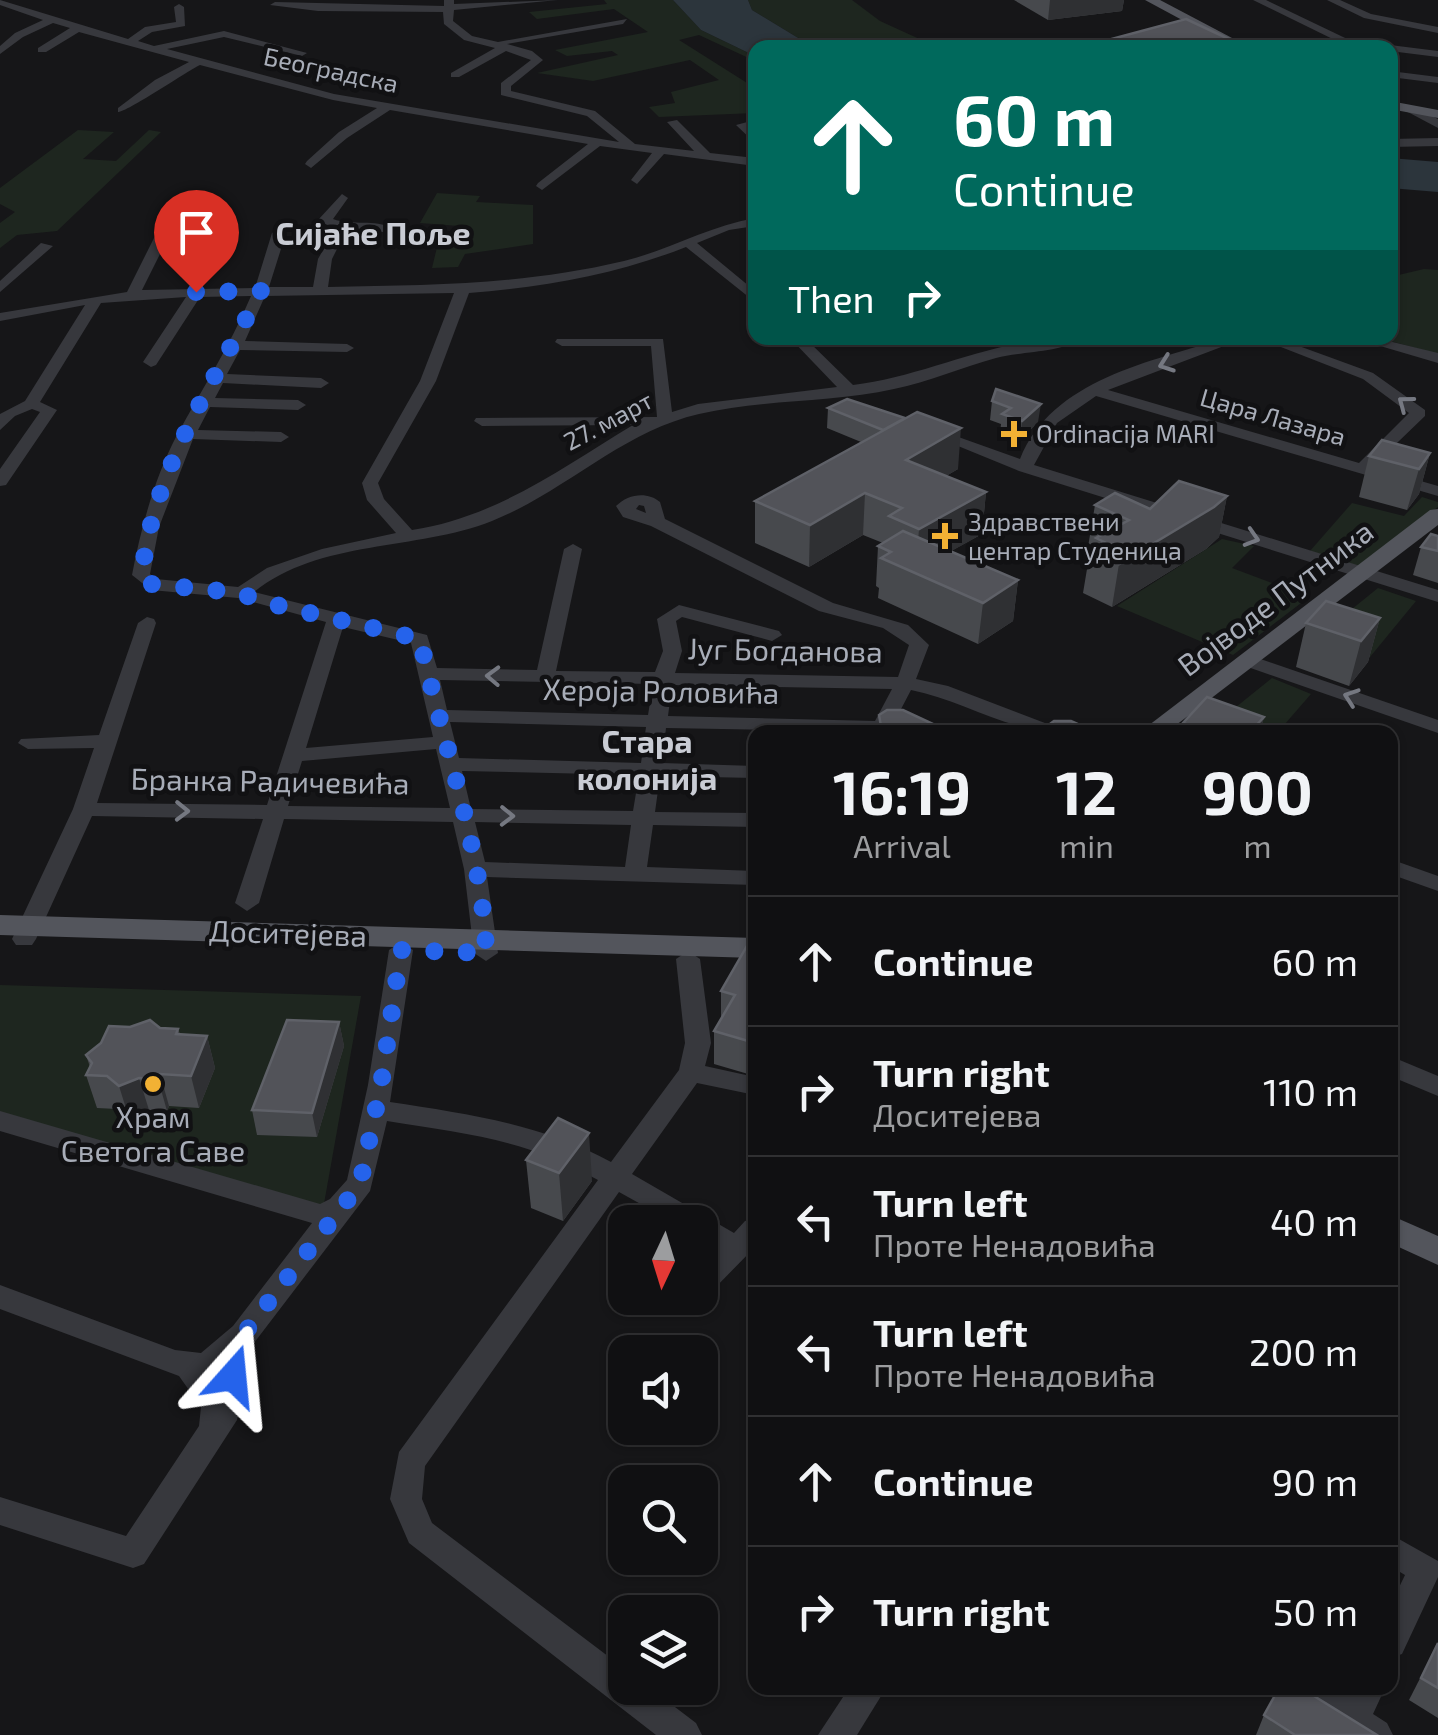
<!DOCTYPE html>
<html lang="en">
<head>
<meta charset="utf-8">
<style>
  body { margin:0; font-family:"Exo 2",sans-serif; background:#1e1e20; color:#f1f3f6; height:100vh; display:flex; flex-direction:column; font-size:38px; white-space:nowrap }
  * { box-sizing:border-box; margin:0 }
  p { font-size:32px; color:#9c9d9f }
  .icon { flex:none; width:55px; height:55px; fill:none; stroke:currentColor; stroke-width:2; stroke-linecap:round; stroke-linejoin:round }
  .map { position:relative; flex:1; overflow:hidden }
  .details { position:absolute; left:748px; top:725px; width:650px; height:970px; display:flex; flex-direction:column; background:#101012; border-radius:20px; box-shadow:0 2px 8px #0004,0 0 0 2px #303032 }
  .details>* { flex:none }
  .hud { position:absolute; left:748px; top:40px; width:650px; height:305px; border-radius:20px; box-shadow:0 2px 8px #0004,0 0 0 2px #303032; background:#00695c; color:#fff; overflow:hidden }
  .needle { width:65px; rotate:184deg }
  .fabs { position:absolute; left:608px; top:1205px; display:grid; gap:20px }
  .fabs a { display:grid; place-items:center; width:110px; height:110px; border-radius:20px; background:#101012; box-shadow:0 2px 8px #0004,0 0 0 2px #303032; font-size:50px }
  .pin { position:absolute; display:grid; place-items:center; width:85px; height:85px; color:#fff; margin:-102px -42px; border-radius:50% 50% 50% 0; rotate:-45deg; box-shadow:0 0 10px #0007 }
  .pin .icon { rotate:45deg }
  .me { position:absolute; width:110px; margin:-55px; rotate:18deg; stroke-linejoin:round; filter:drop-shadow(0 0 8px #0008) }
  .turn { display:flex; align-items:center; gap:35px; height:210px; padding:0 40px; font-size:45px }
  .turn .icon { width:130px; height:130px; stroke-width:2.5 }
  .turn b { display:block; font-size:70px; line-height:85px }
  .then { display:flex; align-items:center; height:95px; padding:0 40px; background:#0003; gap:20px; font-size:38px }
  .eta { display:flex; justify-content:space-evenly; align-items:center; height:170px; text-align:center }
  .eta b { font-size:60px; font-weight:700; line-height:70px }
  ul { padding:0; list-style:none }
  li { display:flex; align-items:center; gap:30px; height:130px; padding:0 40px; border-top:2px solid #303032 }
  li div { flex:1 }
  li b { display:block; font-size:38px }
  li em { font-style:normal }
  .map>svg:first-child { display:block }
</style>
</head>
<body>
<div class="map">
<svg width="1438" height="1735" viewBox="0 0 1438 1735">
  <rect width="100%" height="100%" fill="#161618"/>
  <g fill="#1e261f">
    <path d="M604 0H673L701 30 755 56V61L699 35 679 40 755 88V113L659 117 649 107 675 103 671 92 719 80 690 60 593 81 537 73 618 55 612 51 567 56 555 50 648 32 614 9 537 19 529 12 607 4Z"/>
    <path d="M748 0H852L880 21 937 47H813L752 10Z"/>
    <path d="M78 130 114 132 83 159 116 161 149 130 161 132 57 231 17 235 0 248V223L15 212 0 204V188Z"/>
    <path d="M437 193 480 196 476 202 533 205V244L465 254 458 267 432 268 438 243H453L459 226 420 223Z"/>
    <path d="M1424 269 1438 270V354L1379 338H1390V277Z"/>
    <path d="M1422 497 1438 502V507L1358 566 1310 551 1352 503 1404 516Z"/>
    <path d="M1222 539 1254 546 1232 568 1309 597 1233 655 1117 606Z"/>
    <path d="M1378 588 1416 601 1370 657 1315 639Z"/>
    <path d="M1272 678 1311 694 1278 732H1205Z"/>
    <path d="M0 985 361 996 322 1215 0 1121Z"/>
  </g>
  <g fill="#2c353c">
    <path d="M673 0H748L752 10 813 47 755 48V56L701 30Z"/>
    <path d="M1390 158 1438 162V192L1390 188Z"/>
  </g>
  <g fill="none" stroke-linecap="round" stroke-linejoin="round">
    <g fill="#37383d" fill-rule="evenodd">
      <path d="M0 0 128 39 145 27 176 22 174 7 179 4 184 7 185 26 152 32 138 41 154 46 224 31 307 53 302 56 224 37 167 49 334 94 619 142 587 116 501 95V83L531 60 506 51 459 77H451V73L495 48 464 40 444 24 443 12 318 11 270 5 275 2 444 6V0H454V4L558 0 454 10 453 21 472 36 498 42 627 19 623 24 507 44 532 51 543 60 511 86V91L595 111 635 144 694 151 667 122 677 120 710 153 755 158V166L664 154 637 184 631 180 652 153 600 146 542 190 536 186 538 183 588 144 390 110 347 138 311 168 305 164 307 161 339 132 377 108 333 100 200 65C184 73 127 112 118 112V108L155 80 189 62 79 32 46 52H38V48L70 28 53 23 23 37 0 54V46L15 33 43 20 0 5Z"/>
      <path d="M1253 0H1266L1366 48H1351Z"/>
      <path d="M1327 0H1340L1371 14 1438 27V33L1364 18Z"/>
      <path d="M1390 45 1438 51V57L1390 51V48H1385Z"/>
      <path d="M1390 71 1438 77V83L1390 77Z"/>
      <path d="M1410 106 1438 119V128L1406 111Z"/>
      <path d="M755 120V128H751L755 143 736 125Z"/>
      <path d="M1438 138V146L1390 147V139Z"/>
      <path d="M342 194 348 198 333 219C352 226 375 219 392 228L385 232 346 231 332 259 328 287C432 285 522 285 624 261 669 250 709 226 755 218V226L729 230 697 243 755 291V302L686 247C615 275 544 287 469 293L436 381 378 483 384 499 412 530C497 517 562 468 633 425L482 426 474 421 476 418 657 417 651 346H562L555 342 557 339H663L672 412 698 404 837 387 790 338H805L853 385C930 376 1005 333 1083 338 1062 353 1022 351 996 358 962 367 929 382 894 389 831 403 763 399 699 414 621 432 565 492 492 521 416 551 320 539 254 592L427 635 437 668 537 670 564 549 573 544 582 549 556 671 655 672 663 651 657 619 679 605 779 631 782 635 772 641 682 617 676 621 682 651 675 673 898 677 909 645 883 628 819 611 651 526 623 517 616 506C628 494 647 491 660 502L665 519 833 603 908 625 929 645 916 679 948 686 1058 728 1061 732C1008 732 962 700 911 690L889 732 666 728 662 763 755 766V778L660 776 655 812 755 813V827L653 825 647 867 755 871V885L487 877 498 953 486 961 474 953 464 869 453 822 284 819 259 903 247 911 235 903 263 819 92 816 36 939 32 945H16L12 939 73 809 94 748 28 749 18 743 21 739 99 735 138 623 147 617 154 619 156 623 97 803 267 805 326 622 238 598 151 590 132 575C141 527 155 477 177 435 202 389 229 348 251 296L200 297 156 365 151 367 143 362 186 297 101 303 40 402 57 410 6 485 0 486V469L40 412 32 409 15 416 0 430V414L25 401 85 305 0 321V313L127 292 155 236 162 232 169 236 142 290 255 288 272 233 279 229 286 233 269 287H313L318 259 335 229 318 220ZM454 293 420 381 362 483 367 500 396 533 322 549 267 568 238 587 156 579 150 574 159 527 193 439 281 442 289 437 281 432 198 430 210 407 298 410 306 405 298 400 215 398 223 383 321 388 329 383 321 378 227 374 240 350 347 352 354 348 347 344 245 341 265 296ZM639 505 644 506 646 513 636 509ZM343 627 411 643 433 737 306 748ZM440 680 653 684 648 715 447 710ZM672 685 892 689 875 721 668 716ZM450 722 646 727 641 763 459 758ZM436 749 450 808 288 806 302 761ZM462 771 639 775 633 811 471 809ZM475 822 631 825 625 867 485 862Z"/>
      <path d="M41 243 53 246 0 292V281Z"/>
      <path d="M1225 338H1245L1108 390 1359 463 1409 413 1363 379 1258 338H1277L1373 373 1425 410V416L1372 467 1438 486V496L1096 396 1057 423 1034 465 1438 590V602L1019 471 936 437 950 434 1020 459C1052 379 1151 362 1225 338Z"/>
      <path d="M1353 338H1376L1438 353V363Z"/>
      <path d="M1249 655 1438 720V733L1242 665 1239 661Z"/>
      <path d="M1390 859 1438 876V891L1390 874Z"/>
      <path d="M401 942 413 950 390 1102C468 1114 542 1124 611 1162L679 1070 685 1043 676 959 688 951 700 959 711 1043 705 1066 755 1077V1095L697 1083 632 1174 734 1233 745 1221 755 1218V1247L710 1293 701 1296C697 1312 684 1321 668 1315L664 1307 669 1298H700V1267L717 1250 700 1240V1222H673L619 1192 425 1466 422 1499 432 1523 625 1669V1688H650L696 1723 702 1735H656L409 1543 390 1499 399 1452 598 1180C525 1139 468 1134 387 1121L370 1191 254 1343 237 1420 144 1564 133 1568 0 1525V1497L126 1536 199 1426 201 1407 179 1376 0 1309V1285L175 1350 201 1353 233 1326 312 1223 0 1131V1111L320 1204 330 1199 347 1180 368 1085 389 950Z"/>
      <path d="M1390 1056 1438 1076V1096L1390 1076Z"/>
      <path d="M1390 1534 1438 1561V1577L1402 1654 1390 1658V1606L1405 1575 1390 1566Z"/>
      <path d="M849 1688H886L857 1735H818Z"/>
      <path d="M1285 1688H1332L1346 1696 1350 1688H1385L1373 1714 1387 1723 1393 1735H1344L1290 1700Z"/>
    </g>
    <g fill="#53555c" fill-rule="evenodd">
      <path d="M1145 0H1160L1251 48H1234Z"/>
      <path d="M1390 101 1438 110V118L1390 109Z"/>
      <path d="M1438 509V525L1167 732H1140L1430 510Z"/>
      <path d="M0 915 755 938V958L0 935Z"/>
      <path d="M1390 1215 1438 1236V1265L1390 1243Z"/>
    </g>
  </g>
  <g fill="#47494d">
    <path d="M1014 0H1124L1122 11 1048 20Z"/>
    <path d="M1186 19 1248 48H1078Z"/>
    <path d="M996 389 1038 422 1020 440 1000 433 1001 424 990 420 992 401Z"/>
    <path d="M847 399 958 469 946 476 986 492 982 534 951 551 1018 580 1013 621 978 644 878 598 879 588 876 586 878 546 883 543 863 535 809 567 755 543V501L861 442 827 428 828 408Z"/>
    <path d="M1430 453 1419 494 1407 510 1359 497 1369 456Z"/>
    <path d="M1227 496 1219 537 1206 549 1112 607 1083 593 1090 551 1093 549 1088 547 1095 505 1150 509Z"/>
    <path d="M1438 536V583L1413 575 1421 547Z"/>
    <path d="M1380 618 1368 662 1349 686 1296 667 1306 623Z"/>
    <path d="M1264 717 1260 732H1181L1183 723Z"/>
    <path d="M755 940V1076L714 1064V1031L721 1020V991Z"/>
    <path d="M339 1022 344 1046 317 1137 257 1135 252 1110Z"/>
    <path d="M160 1028 178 1029 180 1034 207 1036 215 1068 199 1108 169 1106 167 1111 149 1110 129 1118 117 1109 97 1108 86 1075 90 1067 86 1055Z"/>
    <path d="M526 1160 592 1181 563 1221 531 1208Z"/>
    <path d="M1438 1643V1718L1409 1700Z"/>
    <path d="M1264 1715 1377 1735H1256Z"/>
  </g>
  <g fill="#2f3033">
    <path d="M1050 0H1124L1122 11 1048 20Z"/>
    <path d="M1193 41 1192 48H1162Z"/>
    <path d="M1041 404 1038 422 1020 440 1022 421Z"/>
    <path d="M961 428 958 469 904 501 906 460Z"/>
    <path d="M1430 453 1419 494 1407 510 1419 469Z"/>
    <path d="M986 492 982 534 916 571 919 529Z"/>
    <path d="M865 493 863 535 809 567 810 525Z"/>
    <path d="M1227 496 1219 537 1206 549 1112 607 1119 564Z"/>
    <path d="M1018 580 1013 621 978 644 983 603Z"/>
    <path d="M1380 618 1368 662 1349 686 1361 641Z"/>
    <path d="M1264 717 1260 732H1250Z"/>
    <path d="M339 1022 344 1046 317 1137 312 1113Z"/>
    <path d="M207 1036 215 1068 199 1108 191 1076Z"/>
    <path d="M160 1074 169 1106 167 1111 158 1079Z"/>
    <path d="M139 1078 149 1110 129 1118 119 1086Z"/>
    <path d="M589 1133 592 1181 563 1221 559 1173Z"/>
  </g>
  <g fill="#525359" stroke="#5f6168" stroke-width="2.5">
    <path d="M1186 19 1248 48H1214L1193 41 1162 48H1078Z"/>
    <path d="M996 389 1041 404 1022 421 1002 414 1011 408 992 401Z"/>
    <path d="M847 399 905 418 883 430 828 408Z"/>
    <path d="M917 412 961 428 906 460 986 492 919 529 889 516 902 508 865 493 810 525 755 501Z"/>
    <path d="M1382 440 1430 453 1419 469 1369 456Z"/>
    <path d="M1179 481 1227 496 1214 507 1119 564 1090 551 1104 542 1096 538 1129 520 1095 505 1115 493 1150 509Z"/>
    <path d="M903 531 1018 580 983 603 881 558 891 552 878 546Z"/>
    <path d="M1431 534 1438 536V551L1421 547Z"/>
    <path d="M1326 601 1380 618 1361 641 1306 623Z"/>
    <path d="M1207 697 1264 717 1250 732H1209L1183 723Z"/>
    <path d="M887 710H903L950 732H875V730L881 726 879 715Z"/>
    <path d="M1054 721H1071L1087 728 1082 732H1039Z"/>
    <path d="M751 939 755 940V1043L714 1031 735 995 721 991Z"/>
    <path d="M150 1020 160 1028 178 1029 176 1034 207 1036 191 1076 160 1074 158 1079 139 1078 119 1086 107 1076 86 1075 92 1063 86 1055 101 1043 109 1026 130 1027Z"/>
    <path d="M287 1020 339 1022 312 1113 252 1110Z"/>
    <path d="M558 1118 589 1133 559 1173 526 1160Z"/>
    <path d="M1438 1643V1688L1421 1678Z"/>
    <path d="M1279 1688H1301L1377 1735H1295L1264 1715Z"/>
  </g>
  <defs><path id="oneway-chevron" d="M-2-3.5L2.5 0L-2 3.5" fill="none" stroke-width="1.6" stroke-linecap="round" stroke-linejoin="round" transform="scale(2.5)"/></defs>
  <g stroke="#757881">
    <use href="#oneway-chevron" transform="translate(1166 364) rotate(160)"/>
    <use href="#oneway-chevron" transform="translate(1405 403) rotate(-143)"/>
    <use href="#oneway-chevron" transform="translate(1252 538) rotate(17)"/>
    <use href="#oneway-chevron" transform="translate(493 676) rotate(-178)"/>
    <use href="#oneway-chevron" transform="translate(1351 697) rotate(-161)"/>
    <use href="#oneway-chevron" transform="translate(182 811) rotate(1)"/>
    <use href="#oneway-chevron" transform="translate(507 816) rotate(1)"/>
  </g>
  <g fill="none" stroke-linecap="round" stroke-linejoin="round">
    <path stroke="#2563eb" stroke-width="18" stroke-dasharray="0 32.4" d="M196 292 261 291C214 381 152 472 142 575L151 584 242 593 255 600 420 639C441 736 484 856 486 953L401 950 381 1085 360 1184 243 1335 234 1357 233 1376"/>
  </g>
  <g fill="#f2b134" stroke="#111113" stroke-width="4">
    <path d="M1009 419h10v10h10v10h-10v10h-10v-10h-10v-10h10z"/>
    <path d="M940 521h10v10h10v10h-10v10h-10v-10h-10v-10h10z"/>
    <circle cx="153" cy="1084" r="10"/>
  </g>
  <g text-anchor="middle" stroke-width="9" stroke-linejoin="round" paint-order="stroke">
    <g font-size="25" fill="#a8adb8" stroke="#111113">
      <text transform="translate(331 70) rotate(12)" y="9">Београдска</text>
      <text transform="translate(1273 417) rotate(16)" y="9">Цара Лазара</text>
      <text transform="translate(608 421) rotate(-28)" y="9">27. март</text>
    </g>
    <g font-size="25" fill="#a8adb8" stroke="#111113" text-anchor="start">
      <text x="1036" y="443">Ordinacija MARI</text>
      <text x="968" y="531">Здравствени<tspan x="968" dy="29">центар Студеница</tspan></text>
    </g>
    <g font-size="30" fill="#a8adb8" stroke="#111113">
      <text transform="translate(1276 599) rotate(-37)" y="10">Војводе Путника</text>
      <text transform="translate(785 651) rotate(1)" y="10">Југ Богданова</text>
      <text transform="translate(661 692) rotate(1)" y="10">Хероја Роловића</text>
      <text transform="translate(270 782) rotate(1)" y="10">Бранка Радичевића</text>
      <text transform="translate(288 934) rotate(2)" y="10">Доситејева</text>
    </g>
    <g font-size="30" fill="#a8adb8" stroke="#111113">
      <text x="153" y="1128">Храм<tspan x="153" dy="34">Светога Саве</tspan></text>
    </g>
    <g font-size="32" font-weight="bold" fill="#c9ccd4" stroke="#111113">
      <text x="373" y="245">Сијаће Поље</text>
    </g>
    <g font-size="32" font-weight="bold" fill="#c9ccd4" stroke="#111113">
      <text x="647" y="753">Стара<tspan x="647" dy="37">колонија</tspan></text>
    </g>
  </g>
</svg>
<div class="fabs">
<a><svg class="needle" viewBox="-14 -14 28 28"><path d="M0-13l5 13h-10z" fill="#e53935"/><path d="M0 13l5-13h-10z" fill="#9c9d9f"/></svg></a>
<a><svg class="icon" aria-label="sound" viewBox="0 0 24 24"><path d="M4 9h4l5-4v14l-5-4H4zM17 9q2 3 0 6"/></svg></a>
<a><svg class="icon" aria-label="search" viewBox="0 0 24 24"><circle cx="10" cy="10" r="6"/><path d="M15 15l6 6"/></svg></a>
<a><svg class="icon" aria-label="layers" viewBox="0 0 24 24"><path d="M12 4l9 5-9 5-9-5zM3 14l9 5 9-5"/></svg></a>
</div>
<div class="pin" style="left:196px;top:292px;background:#d93025"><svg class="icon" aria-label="arrive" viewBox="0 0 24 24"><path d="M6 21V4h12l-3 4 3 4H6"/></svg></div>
<svg class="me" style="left:233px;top:1376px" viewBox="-20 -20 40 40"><path d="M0-17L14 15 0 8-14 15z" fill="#2563eb" stroke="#fff" stroke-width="4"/></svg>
<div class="hud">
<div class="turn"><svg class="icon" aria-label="ahead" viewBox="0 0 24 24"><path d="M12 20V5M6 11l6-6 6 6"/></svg><div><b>60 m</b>Continue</div></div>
<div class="then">Then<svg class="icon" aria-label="right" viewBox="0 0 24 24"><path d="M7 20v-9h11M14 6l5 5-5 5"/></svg></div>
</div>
<section class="details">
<div class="eta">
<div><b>16:19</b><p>Arrival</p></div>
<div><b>12</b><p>min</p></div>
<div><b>900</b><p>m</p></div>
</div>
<ul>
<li><svg class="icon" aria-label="ahead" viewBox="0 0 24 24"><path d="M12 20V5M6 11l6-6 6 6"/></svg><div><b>Continue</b></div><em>60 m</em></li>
<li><svg class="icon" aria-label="right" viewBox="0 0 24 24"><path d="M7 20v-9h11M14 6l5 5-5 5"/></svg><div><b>Turn right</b><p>Доситејева</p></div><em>110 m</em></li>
<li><svg class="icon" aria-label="left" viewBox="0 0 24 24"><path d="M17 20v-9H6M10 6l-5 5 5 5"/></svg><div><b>Turn left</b><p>Проте Ненадовића</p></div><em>40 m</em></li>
<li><svg class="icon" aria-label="left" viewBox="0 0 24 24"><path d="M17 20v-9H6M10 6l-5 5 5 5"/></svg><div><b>Turn left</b><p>Проте Ненадовића</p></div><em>200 m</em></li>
<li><svg class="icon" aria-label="ahead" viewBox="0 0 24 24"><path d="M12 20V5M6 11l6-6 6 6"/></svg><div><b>Continue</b></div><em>90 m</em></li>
<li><svg class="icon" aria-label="right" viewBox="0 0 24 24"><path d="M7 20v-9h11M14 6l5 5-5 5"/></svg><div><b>Turn right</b></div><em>50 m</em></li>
</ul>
</section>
</div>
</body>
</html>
